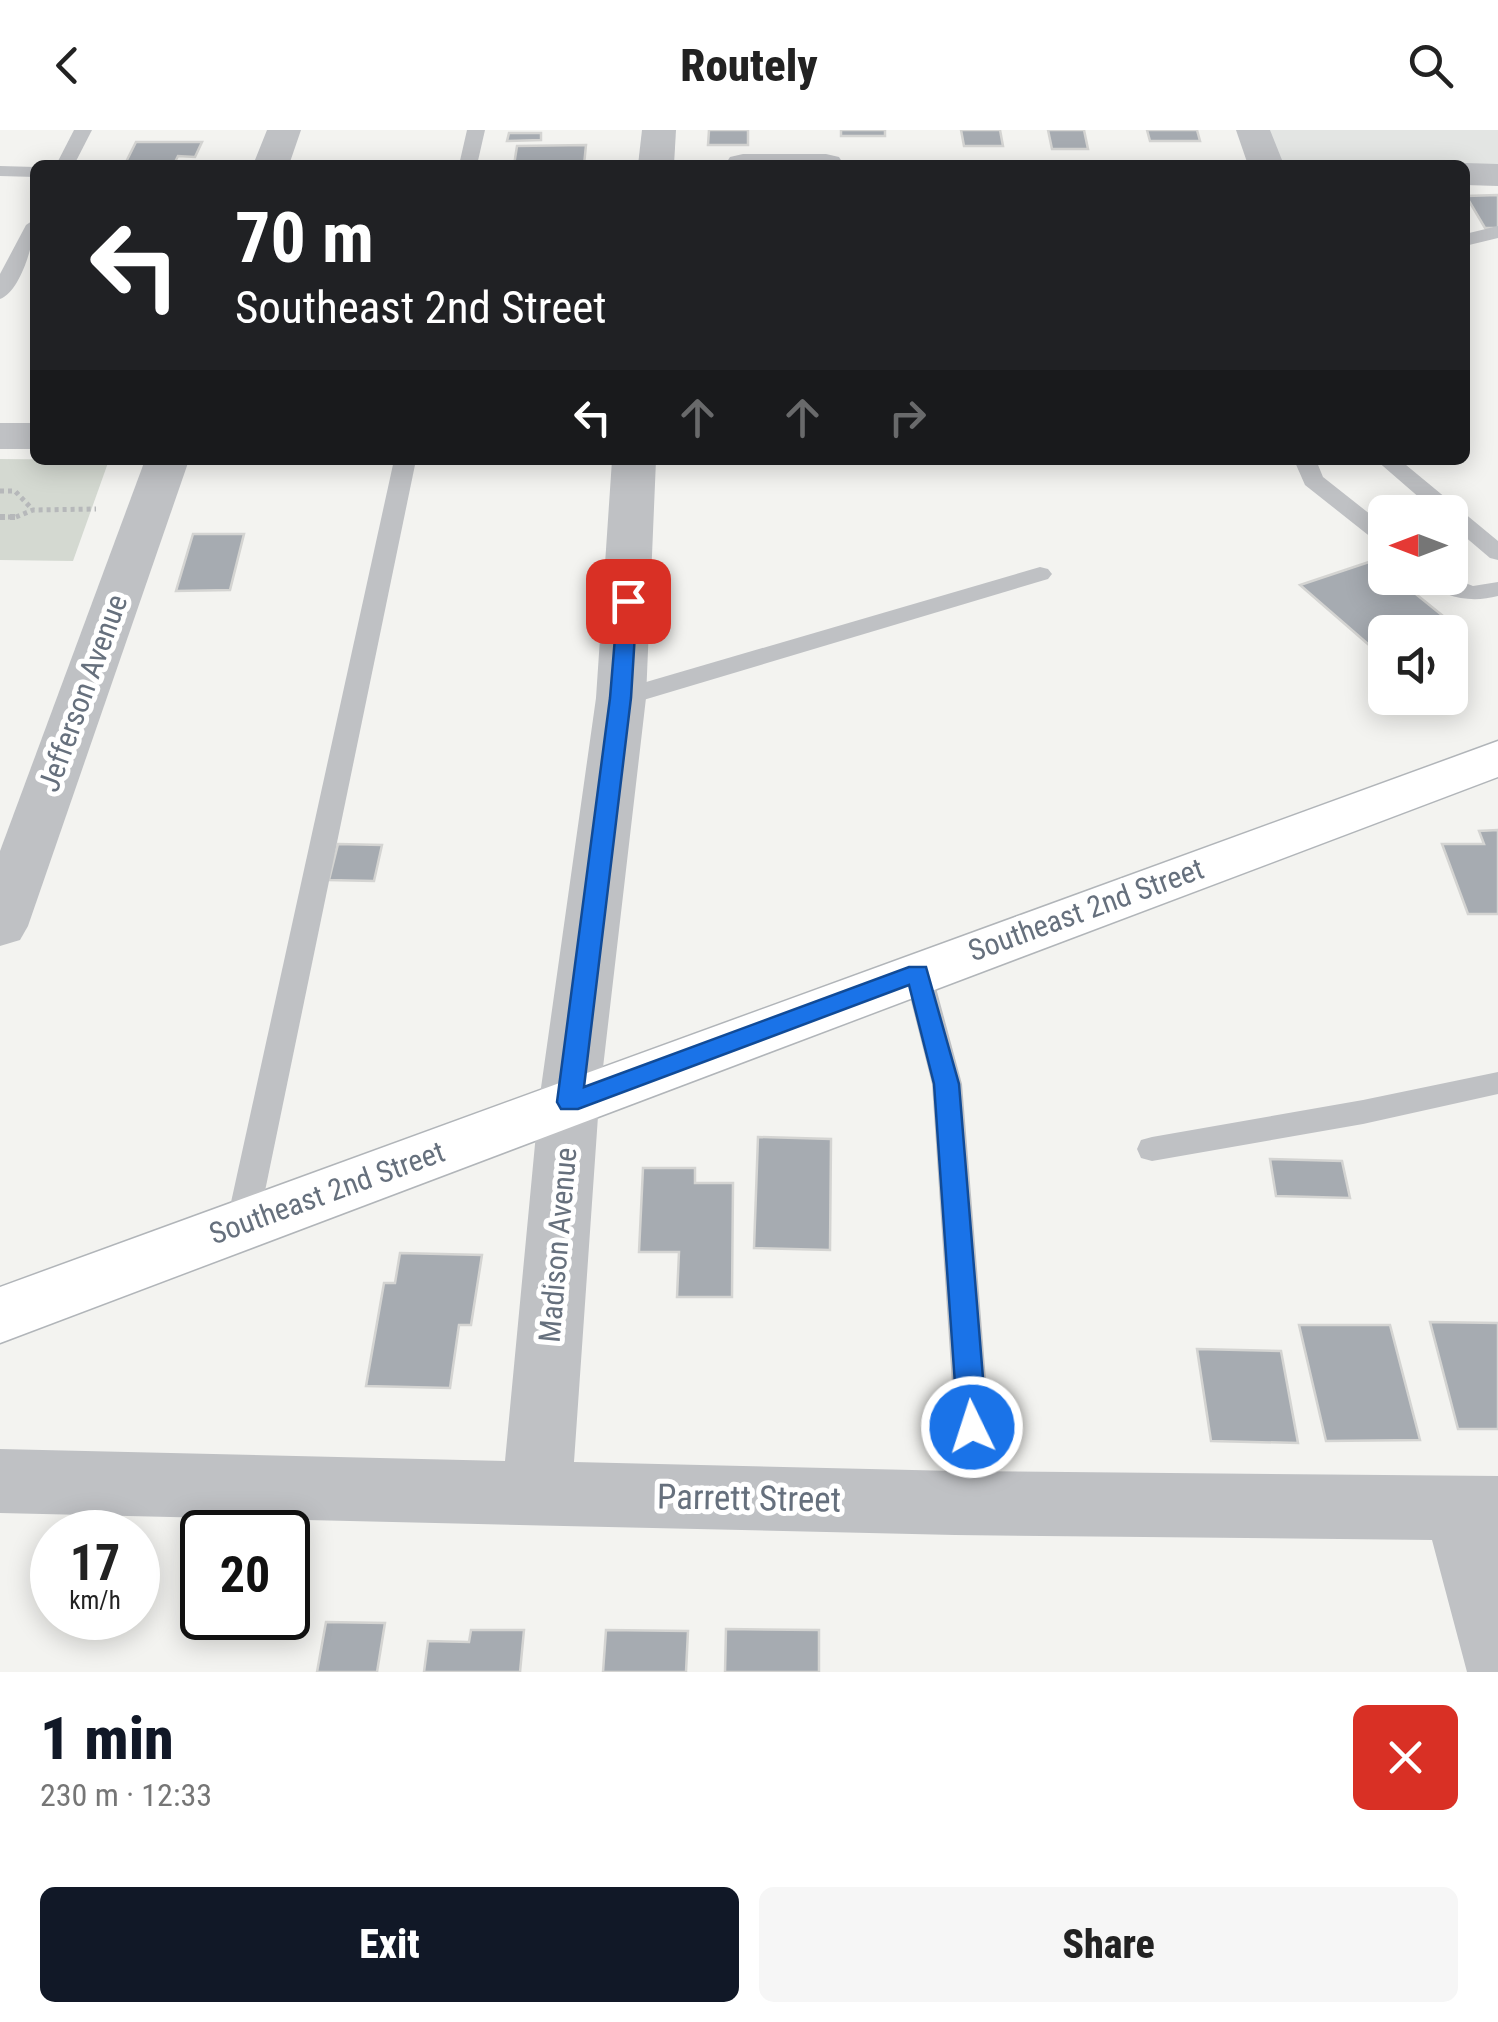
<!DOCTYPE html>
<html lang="en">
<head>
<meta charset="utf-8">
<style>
  body { margin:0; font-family:"Roboto Condensed",sans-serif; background:#f6f6f6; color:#222; height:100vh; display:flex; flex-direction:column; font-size:38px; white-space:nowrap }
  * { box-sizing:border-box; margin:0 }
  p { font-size:32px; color:#767676 }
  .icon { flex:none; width:55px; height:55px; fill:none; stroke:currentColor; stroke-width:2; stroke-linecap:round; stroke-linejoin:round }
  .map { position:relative; height:1542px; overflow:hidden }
  .sheet { display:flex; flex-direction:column; background:#fff; flex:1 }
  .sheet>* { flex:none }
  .banner { position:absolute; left:30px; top:30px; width:1440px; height:305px; border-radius:15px; box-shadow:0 5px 25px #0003; background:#202124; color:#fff; overflow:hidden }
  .needle { width:65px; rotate:270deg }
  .controls { position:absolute; left:1368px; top:365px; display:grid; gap:20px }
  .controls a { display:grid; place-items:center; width:100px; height:100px; border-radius:15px; background:#fff; box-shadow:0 5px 25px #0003; font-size:50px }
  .speed { position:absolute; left:30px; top:1380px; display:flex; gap:20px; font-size:50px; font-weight:700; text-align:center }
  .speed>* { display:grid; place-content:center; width:130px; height:130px; border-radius:50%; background:#fff; box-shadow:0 5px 25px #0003; line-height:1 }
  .speed small { font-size:25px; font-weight:400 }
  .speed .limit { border:5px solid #111; border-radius:15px; background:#fff; color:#111 }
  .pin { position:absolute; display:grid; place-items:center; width:85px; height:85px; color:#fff; margin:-42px; border-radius:20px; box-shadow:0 5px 15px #0006 }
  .me { position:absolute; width:110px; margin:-55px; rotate:356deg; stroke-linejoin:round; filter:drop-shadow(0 0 8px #0008) }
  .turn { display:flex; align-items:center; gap:35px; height:210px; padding:0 40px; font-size:45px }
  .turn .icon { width:130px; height:130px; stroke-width:2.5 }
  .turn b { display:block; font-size:70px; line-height:85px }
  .lanes { display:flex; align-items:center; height:95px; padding:0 40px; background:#0003; justify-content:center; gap:50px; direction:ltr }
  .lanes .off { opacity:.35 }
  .round { display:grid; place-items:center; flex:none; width:105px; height:105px; border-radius:15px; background:#f6f6f6 }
  .summary { display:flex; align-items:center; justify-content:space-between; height:170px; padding:0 40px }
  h1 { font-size:60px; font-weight:800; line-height:75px; color:#111827 }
  .cta { display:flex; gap:20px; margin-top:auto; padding:20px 40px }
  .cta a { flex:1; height:115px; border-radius:15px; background:#111827; color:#fff; font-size:40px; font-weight:800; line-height:115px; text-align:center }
  .cta a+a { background:#f6f6f6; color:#222 }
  header { display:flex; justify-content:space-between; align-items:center; height:130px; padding:0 40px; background:#fff; font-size:45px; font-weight:800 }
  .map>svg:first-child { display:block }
</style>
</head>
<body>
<header><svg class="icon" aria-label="back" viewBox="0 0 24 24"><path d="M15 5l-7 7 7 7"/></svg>Routely<svg class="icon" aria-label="search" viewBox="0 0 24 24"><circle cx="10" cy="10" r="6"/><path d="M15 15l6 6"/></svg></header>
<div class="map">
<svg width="1498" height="1542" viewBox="0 0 1498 1542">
  <rect width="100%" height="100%" fill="#f3f3f0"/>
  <path fill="#e3e5e3" d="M1253 0H1498V40L1465 35H1266Z"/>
  <path fill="#d4d9d1" d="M0 329 109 330 73 431 0 430Z"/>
  <g fill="#a6abb1" stroke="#d4d4d2" stroke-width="2.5">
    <path d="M709 0H748V15H708Z"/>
    <rect x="841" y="0" width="44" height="6"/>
    <path d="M961 0H1000L1003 16H964Z"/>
    <path d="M1048 0H1084L1088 19H1052Z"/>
    <path d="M1147 0H1197L1200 11H1150Z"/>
    <path d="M509 3H541V10L507 11Z"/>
    <path d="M136 12H202L195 27 178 26 174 34H125Z"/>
    <path d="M586 15 584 35H514L517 16Z"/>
    <path d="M1498 65V98H1485L1466 66Z"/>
    <path d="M193 404H244L230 460 176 461Z"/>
    <path d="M1375 430 1385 438V448H1396L1453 494 1429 502H1385V518L1376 521 1300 455Z"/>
    <path d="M1498 700V784H1468L1442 714H1484L1479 701Z"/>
    <path d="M338 714 382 715 374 751 329 750Z"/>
    <path d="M758 1007 831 1009 830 1120 754 1118Z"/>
    <path d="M1270 1029 1342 1031 1350 1068 1276 1066Z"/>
    <path d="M643 1038H695V1053H733L732 1167H677L679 1122H639Z"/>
    <path d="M400 1123 482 1125 471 1195H459L450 1258 366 1256 384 1153H395Z"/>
    <path d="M1430 1192 1498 1193V1299H1458Z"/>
    <path d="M1299 1195H1390L1420 1310 1326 1311Z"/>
    <path d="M1197 1219 1281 1221 1298 1313 1211 1311Z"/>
    <path d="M326 1492 385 1493 377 1542H317Z"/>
    <path d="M726 1499 819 1500V1542H725Z"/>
    <path d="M471 1500H524L520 1542H424L428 1511 469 1512Z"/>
    <path d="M606 1500 688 1501 686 1542H603Z"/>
  </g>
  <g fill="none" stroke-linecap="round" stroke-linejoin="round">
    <defs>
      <path id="secondary" d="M1498 611V647L0 1213V1157Z"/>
    </defs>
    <use href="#secondary" stroke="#b1b5b9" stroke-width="3"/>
    <g stroke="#b6b8ba" stroke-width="5" stroke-dasharray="4 4" stroke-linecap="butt">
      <path d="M0 361H15L33 380"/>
      <path d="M0 387H16L33 380 96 379"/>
    </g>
    <path stroke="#b6b8ba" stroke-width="6" stroke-dasharray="5 5" stroke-linecap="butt" d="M0 387H17"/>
    <g fill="#bfc1c4" fill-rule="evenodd">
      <path d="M74 0H92L74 35H56Z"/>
      <path d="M467 0H485L477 35H459Z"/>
      <path d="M0 36 35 37V47L0 46Z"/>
      <path d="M35 89C35 111 21 161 0 169V144L26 95Z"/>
      <path d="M1498 96V108L1465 116V104Z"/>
      <path d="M394 330H416L258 1095 253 1104 242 1108 231 1104 226 1095Z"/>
      <path d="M1294 330H1316L1323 347 1385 396V414L1377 412 1305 355Z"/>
      <path d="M1376 330H1400L1498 411V430L1490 428 1450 394V382H1436Z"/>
      <path d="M1040 437 1048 439 1052 444 1048 449 630 574H612L609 568 612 562Z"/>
      <path d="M1450 447 1473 456 1498 452V466C1472 473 1443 469 1424 448Z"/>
      <path d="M918 833 928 836 932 843 962 954 996 1373 991 1384 978 1389 965 1384 960 1373 932 954 904 843 908 836Z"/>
      <path d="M1498 942V964L1363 994 1152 1031 1141 1028 1137 1019 1141 1010 1152 1007 1363 970Z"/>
    </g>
    <g fill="#bfc1c4" fill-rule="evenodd">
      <path d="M267 0H301L289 35H253Z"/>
      <path d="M642 0H676L674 35H638Z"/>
      <path d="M1236 0H1270L1284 35H1248Z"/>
      <path d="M743 24H826L839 27 844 35H725L730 27Z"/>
      <path d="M1465 33 1498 34V56L1465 55V35H1458Z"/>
      <rect x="0" y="293" width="35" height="26"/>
      <path d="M145 330H189L28 796 20 810 0 816V721Z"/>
      <path d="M612 330H656L646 568 599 972 574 1332 955 1341 1498 1346V1542H1467L1432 1410 955 1405 0 1383V1319L505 1331 539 972 596 568Z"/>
    </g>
    <use href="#secondary" fill="#fff" fill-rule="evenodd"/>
  </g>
  <path fill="#1a73e8" stroke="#114b97" stroke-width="2.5" d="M628 465 637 471 631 568 584 957 909 837H926L959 954 987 1297 983 1306 972 1310 962 1306 958 1297 934 954 909 855 578 979H561L557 972 610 568 618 471Z"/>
  <g text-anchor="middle" stroke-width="10" stroke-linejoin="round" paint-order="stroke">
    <g font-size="30" fill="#66707d" stroke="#fff">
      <text transform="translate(83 563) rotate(-70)" y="10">Jefferson Avenue</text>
      <text transform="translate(1086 780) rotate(-20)" y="10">Southeast 2nd Street</text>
      <text transform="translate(327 1063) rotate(-20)" y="10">Southeast 2nd Street</text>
      <text transform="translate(558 1115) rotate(-85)" y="10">Madison Avenue</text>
    </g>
    <g font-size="35" fill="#66707d" stroke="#fff">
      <text transform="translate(749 1368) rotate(1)" y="12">Parrett Street</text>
    </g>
  </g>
</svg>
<div class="controls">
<a><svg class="needle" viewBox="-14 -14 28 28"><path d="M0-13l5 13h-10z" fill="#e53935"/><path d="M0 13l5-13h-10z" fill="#767676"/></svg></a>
<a><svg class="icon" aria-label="sound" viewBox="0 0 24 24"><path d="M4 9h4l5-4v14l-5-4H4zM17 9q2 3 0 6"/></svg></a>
</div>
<div class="speed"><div>17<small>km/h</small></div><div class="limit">20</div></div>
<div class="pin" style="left:628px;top:471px;background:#d93025"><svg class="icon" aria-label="arrive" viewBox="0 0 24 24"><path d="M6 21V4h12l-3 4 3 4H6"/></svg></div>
<svg class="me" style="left:972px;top:1297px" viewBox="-20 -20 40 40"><circle r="17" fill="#1a73e8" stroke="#fff" stroke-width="3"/><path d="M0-11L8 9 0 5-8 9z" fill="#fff"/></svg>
<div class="banner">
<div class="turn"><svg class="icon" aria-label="left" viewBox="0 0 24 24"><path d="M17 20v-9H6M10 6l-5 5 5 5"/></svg><div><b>70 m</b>Southeast 2nd Street</div></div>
<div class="lanes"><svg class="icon" aria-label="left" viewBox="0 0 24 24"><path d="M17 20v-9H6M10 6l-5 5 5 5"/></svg><svg class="icon off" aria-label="ahead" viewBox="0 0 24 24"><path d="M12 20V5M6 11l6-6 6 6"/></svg><svg class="icon off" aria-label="ahead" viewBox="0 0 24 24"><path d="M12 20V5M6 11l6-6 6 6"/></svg><svg class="icon off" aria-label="right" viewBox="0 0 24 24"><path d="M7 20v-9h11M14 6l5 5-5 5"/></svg></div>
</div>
</div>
<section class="sheet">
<div class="summary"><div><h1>1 min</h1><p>230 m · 12:33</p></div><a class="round" style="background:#d93025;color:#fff"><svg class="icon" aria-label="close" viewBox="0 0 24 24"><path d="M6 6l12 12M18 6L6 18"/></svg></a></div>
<div class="cta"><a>Exit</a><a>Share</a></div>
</section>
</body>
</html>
